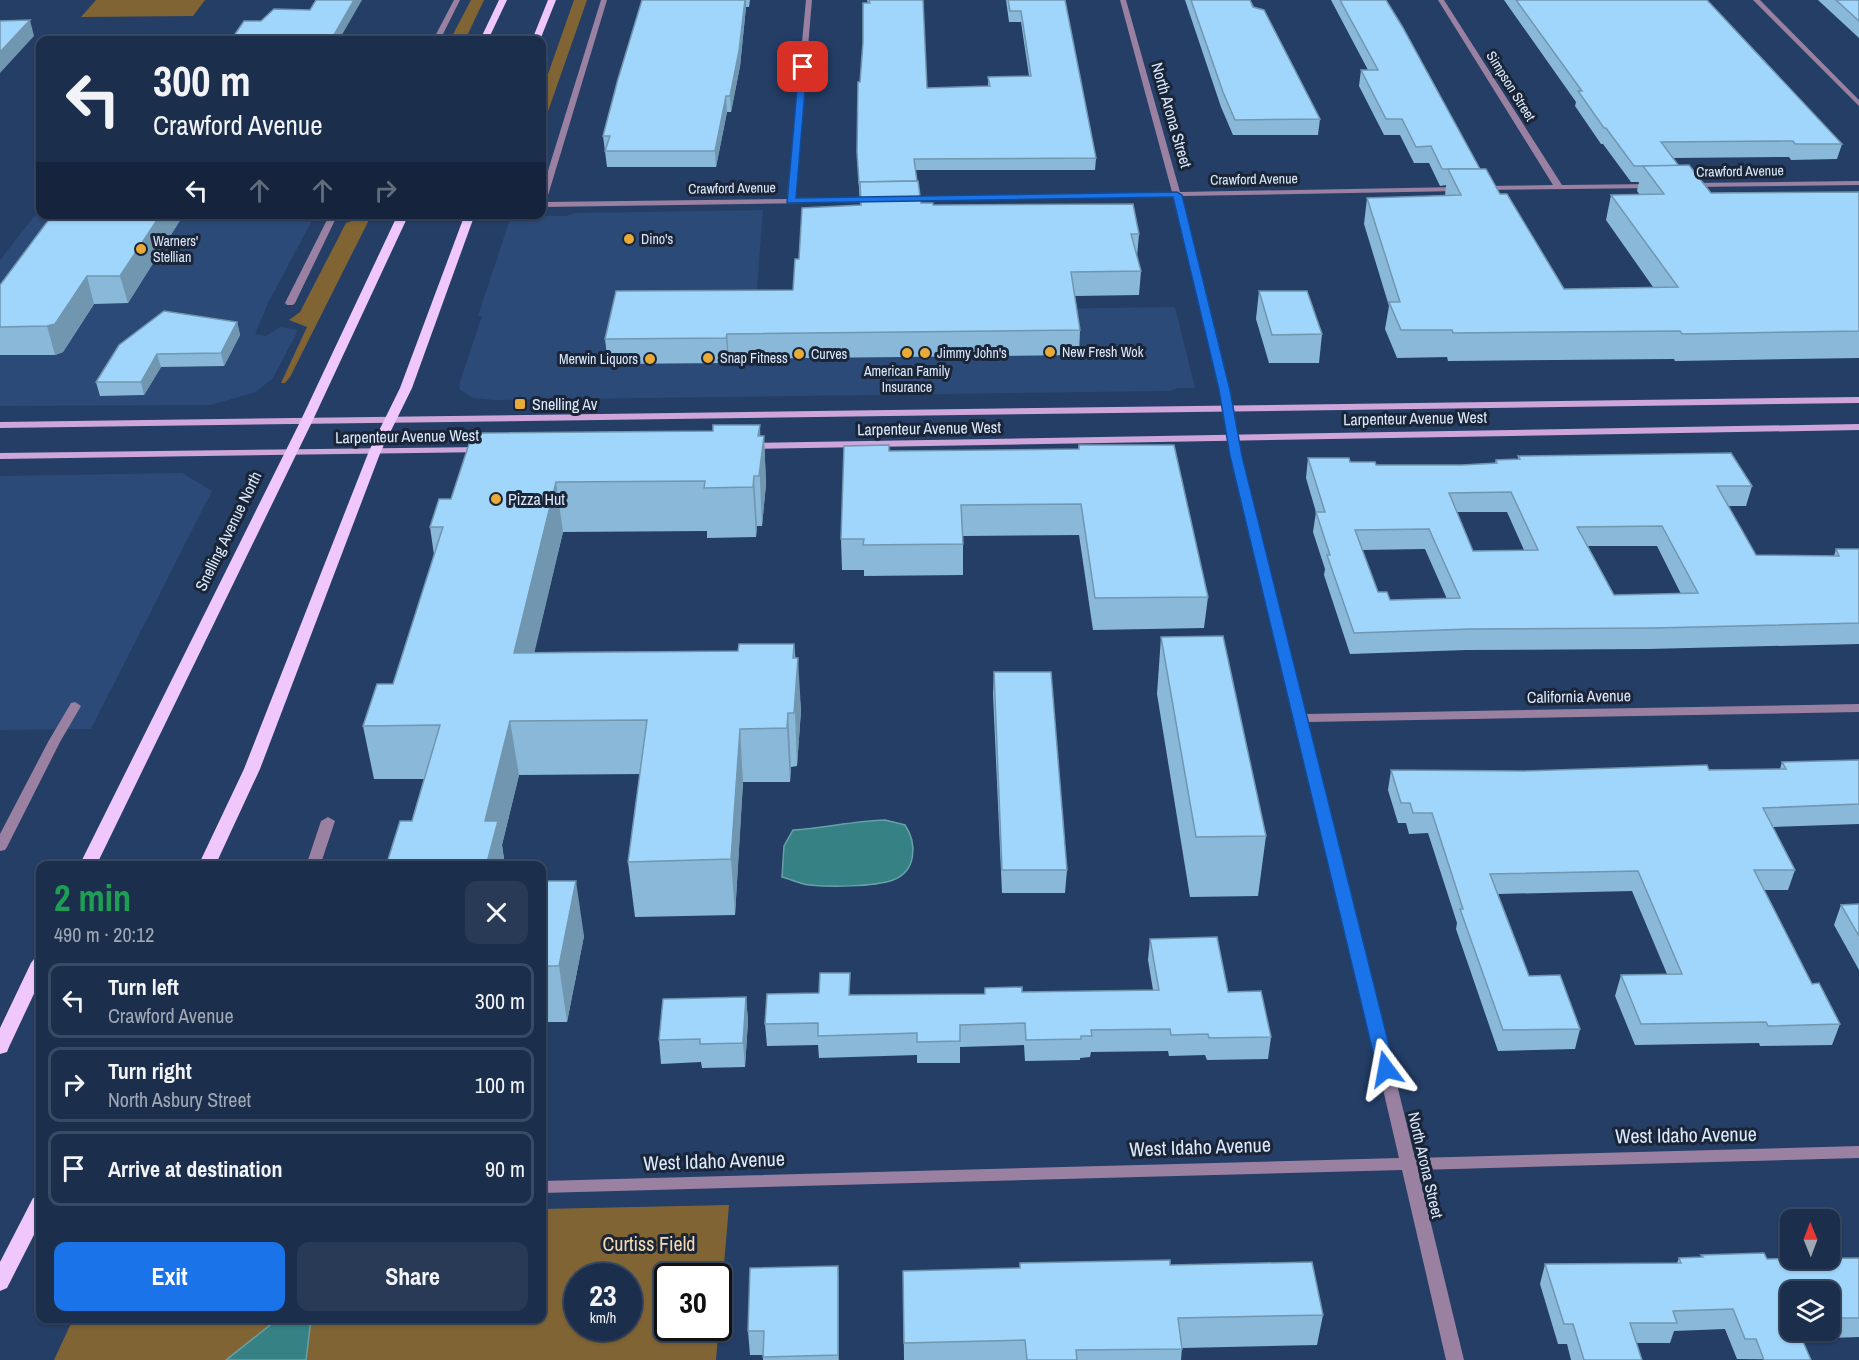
<!DOCTYPE html>
<html lang="en">
<head>
<meta charset="utf-8">
<style>
  body { margin:0; font-family:"Archivo Narrow",sans-serif; background:#283a56; color:#f1f3f6; height:100vh; display:flex; flex-direction:column; font-size:22px; white-space:nowrap }
  * { box-sizing:border-box; margin:0 }
  p { font-size:20px; color:#a0a8b5 }
  .icon { flex:none; width:33px; height:33px; fill:none; stroke:currentColor; stroke-width:2; stroke-linecap:round; stroke-linejoin:round }
  .map { position:relative; flex:1; overflow:hidden }
  .side { position:absolute; left:36px; top:861px; width:510px; height:462px; display:flex; flex-direction:column; background:#1b2e4c; border-radius:12px; box-shadow:0 2px 4px #0004,0 0 0 2px #394a64 }
  .side>* { flex:none }
  .guide { position:absolute; left:36px; top:36px; width:510px; height:183px; border-radius:12px; box-shadow:0 2px 4px #0004,0 0 0 2px #394a64; background:#1b2e4c; color:#f1f3f6; overflow:hidden }
  .needle { width:39px; rotate:359deg }
  .controls { position:absolute; left:1780px; top:1209px; display:grid; gap:12px }
  .controls a { display:grid; place-items:center; width:60px; height:60px; border-radius:12px; background:#1b2e4c; box-shadow:0 2px 4px #0004,0 0 0 2px #394a64; font-size:30px }
  .speed { position:absolute; left:564px; top:1263px; display:flex; gap:12px; font-size:30px; font-weight:700; text-align:center }
  .speed>* { display:grid; place-content:center; width:78px; height:78px; border-radius:50%; background:#1b2e4c; box-shadow:0 2px 4px #0004,0 0 0 2px #394a64; line-height:1 }
  .speed small { font-size:15px; font-weight:400 }
  .speed .limit { border:3px solid #111; border-radius:9px; background:#fff; color:#111 }
  .pin { position:absolute; display:grid; place-items:center; width:51px; height:51px; color:#fff; margin:-26px; border-radius:12px; box-shadow:0 3px 9px #0006 }
  .me { position:absolute; width:66px; margin:-33px; rotate:347deg; stroke-linejoin:round; filter:drop-shadow(0 0 4px #0008) }
  .turn { display:flex; align-items:center; gap:21px; height:126px; padding:0 18px; font-size:27px }
  .turn .icon { width:78px; height:78px; stroke-width:2.5 }
  .turn b { display:block; font-size:42px; line-height:51px }
  .lanes { display:flex; align-items:center; height:57px; padding:0 18px; background:#0003; justify-content:center; gap:30px; direction:ltr }
  .lanes .off { opacity:.35 }
  .round { display:grid; place-items:center; flex:none; width:63px; height:63px; border-radius:12px; background:#283a56 }
  .headline { display:flex; align-items:center; justify-content:space-between; height:102px; padding:0 18px }
  h1 { font-size:36px; font-weight:700; line-height:45px; color:#1e9e55 }
  .cta { display:flex; gap:12px; margin-top:auto; padding:12px 18px }
  .cta a { flex:1; height:69px; border-radius:12px; background:#1a73e8; color:#fff; font-size:24px; font-weight:700; line-height:69px; text-align:center }
  .cta a+a { background:#283a56; color:#f1f3f6 }
  ul { padding:0; list-style:none }
  li { display:flex; align-items:center; gap:18px; height:75px; margin:0 12px 9px; padding:0 6px; border:3px solid #394a64; border-radius:12px }
  li div { flex:1 }
  li b { display:block; font-size:22px }
  li em { font-style:normal }
  .map>svg:first-child { display:block }
</style>
</head>
<body>
<div class="map">
<svg width="1859" height="1360" viewBox="0 0 1859 1360">
  <rect width="100%" height="100%" fill="#243e66"/>
  <g fill="#2c4a77">
    <path d="M40 209V214L315 215 268 303 255 334 266 336 280 327 298 330 273 378 256 392 211 405 0 406V260Z"/>
    <path d="M763 210 755 313 1175 307 1195 388H1177L1170 391 494 400 473 398 460 390 459 385 482 316H478L511 216H566L576 213Z"/>
    <path d="M182 473 212 491 91 729 0 730V476Z"/>
  </g>
  <g fill="#816434" fill-rule="evenodd">
    <path d="M96 0H205L193 16 81 17Z"/>
    <path d="M471 0H484L465 40H450Z"/>
    <path d="M574 0H587L546 117 542 141V91Z"/>
    <path d="M361 217 369 220 290 377 285 383H281L307 327 289 320 300 312 346 223Z"/>
    <path d="M729 1205 716 1360H54L73 1319 542 1318V1209ZM578 1276H628V1328H578ZM668 1276H718V1328H668Z"/>
  </g>
  <g fill="#358184" stroke="#67a0a8" stroke-width="1.5">
    <path d="M885 820 905 825C917 843 917 871 893 880 873 887 830 887 809 885 800 884 790 879 782 877L784 846 793 830C824 828 854 821 885 820Z"/>
    <path d="M311 1319 306 1360H226L274 1322Z"/>
  </g>
  <g fill="none" stroke-linecap="round" stroke-linejoin="round">
    <g fill="#9a81a2" fill-rule="evenodd">
      <path d="M454 0H460L440 40H433Z"/>
      <path d="M601 0H607L546 202 787 199 806 0H812L795 199 874 198 878 200 877 202 542 207V190Z"/>
      <path d="M1120 0H1126L1180 192 1459 187 1463 189 1459 191 1182 196 1229 390 1241 456 1306 714 1859 704V712L1308 722 1415 1158 1859 1146V1158L1418 1170 1464 1360H1446L1402 1170 542 1193V1181L1399 1158 1341 909 1231 456 1219 390 1173 197 906 201 902 199 906 197 1172 192Z"/>
      <path d="M1438 0H1444L1562 185 1654 184 1658 186 1657 188 1479 190 1478 188 1482 186 1553 185Z"/>
      <path d="M1753 0H1760L1859 100V106Z"/>
      <path d="M1859 181V185L1689 187 1685 185 1689 183Z"/>
      <path d="M330 214H338L295 303 293 305H287L285 303Z"/>
      <path d="M75 702 81 706 60 742 7 847 5 850 0 851V834L48 742 71 703Z"/>
      <path d="M328 817 335 821 320 866H306L321 821Z"/>
    </g>
    <g fill="#cea6d9" fill-rule="evenodd">
      <path d="M1859 397V403L0 428V422Z"/>
      <path d="M1859 424V430L750 449 745 446 750 443Z"/>
      <path d="M484 447 488 448V452L0 459V453Z"/>
    </g>
    <g fill="#f0c7fc" fill-rule="evenodd">
      <path d="M499 0H507L488 40H480Z"/>
      <path d="M548 0H556L540 40H532Z"/>
      <path d="M398 214H409L312 422 96 866H79L300 422Z"/>
      <path d="M465 214H475L412 388 381 451 260 769 215 866H198L244 769 369 451 400 388Z"/>
      <path d="M40 957V981L9 1047 7 1052 0 1054V1028L31 963 34 959Z"/>
      <path d="M40 1196V1223L7 1288 0 1291V1262L33 1198Z"/>
    </g>
  </g>
  <g fill="#8ab8d8" fill-rule="evenodd">
    <path d="M642 0H750L749 7H746L740 66 731 112H727L716 167H607L603 136Z"/>
    <path d="M867 0H923L927 88 988 86V77L1029 76 1021 22H1009L1006 0H1065L1096 158 1095 170H915L921 203 1139 234 1137 257 1141 271 1139 295 1075 296 1080 330 1079 355 729 359 728 363 608 364 605 339 793 290 799 259 860 205 857 152 860 82 868 3Z"/>
    <path d="M1185 0H1250L1320 119 1318 135H1233L1221 107Z"/>
    <path d="M1331 0H1386L1480 169 1500 194 1564 289 1653 287 1606 220 1611 195H1640L1637 191 1639 182H1631L1603 144H1601L1575 106 1576 102 1504 0H1707L1842 144 1837 159 1791 160 1789 157 1673 158 1679 165 1711 193 1859 192V358L1675 361 1674 359 1448 361 1447 357 1397 358 1385 329 1389 306 1364 224 1367 198 1445 196 1446 185 1440 186 1429 163H1414L1400 135H1384L1359 86 1361 70H1368Z"/>
    <path d="M1818 0H1859V38Z"/>
    <path d="M184 214 128 303 94 304 63 352 55 355H0V285Z"/>
    <path d="M1259 291 1322 334 1319 363H1269L1256 319Z"/>
    <path d="M237 322 240 335 224 366 161 367 144 395 100 396 96 382 119 345Z"/>
    <path d="M760 436H764L766 484 762 526H757L756 537 707 538V531L563 532 534 652 738 651 794 644 801 710 797 766 791 767 790 782H743L735 915 635 917 628 862 640 774 519 775 502 845 505 866H386L412 821 424 779H374L363 726 393 684 434 555 430 527 451 499Z"/>
    <path d="M1079 445 1208 597 1204 628 1093 630 1079 535 963 536V575L864 576V570H842L841 539 889 451 1078 449Z"/>
    <path d="M1518 456 1752 486 1746 506H1728L1756 555 1834 556 1836 549H1859V644L1648 649 1466 650 1350 654 1324 575 1325 569 1313 532 1316 512 1306 478 1308 458 1376 465H1462L1495 463 1496 460 1518 459ZM1457 512H1507L1524 550 1473 551ZM1588 546H1657L1681 594 1614 595ZM1425 549 1447 599 1390 600 1378 592 1362 550Z"/>
    <path d="M1161 637 1266 836 1258 896 1190 897 1157 694Z"/>
    <path d="M994 672 1067 870 1065 893H1002L993 694Z"/>
    <path d="M1859 760V824L1773 827 1795 870 1788 890H1764L1812 984 1840 1024 1832 1045 1760 1046 1759 1043 1635 1045 1615 996 1621 975 1667 974 1632 891 1498 894 1529 976 1580 1029 1575 1049 1498 1051 1456 929 1457 923 1428 833 1409 834 1406 823H1398L1388 790 1391 770 1524 771 1780 769 1782 762Z"/>
    <path d="M542 881 584 936 567 1022H542Z"/>
    <path d="M1859 904V970L1834 925 1841 905Z"/>
    <path d="M1150 939 1228 992 1271 1037 1268 1059 1207 1060 1205 1055 1169 1056 1168 1051 1091 1052 1090 1057 1080 1058V1060L1025 1061 1024 1045 960 1047V1063H917V1055L819 1058 818 1045 767 1046 765 1024 850 995 984 994 985 988 1022 992 1153 990 1148 960Z"/>
    <path d="M746 997 748 1021 745 1067 702 1068 701 1062 661 1064 659 1040Z"/>
    <path d="M1701 1255 1767 1259 1859 1258V1337L1801 1339 1811 1360 1737 1359 1725 1329 1674 1331 1670 1343H1636L1642 1360H1571L1567 1344H1558L1540 1284 1545 1264 1677 1263 1679 1258 1701 1257ZM1791 1292H1830V1330H1791Z"/>
    <path d="M1020 1263 1170 1265 1323 1315 1317 1345 1182 1348 1181 1360H904L903 1271 1020 1268Z"/>
    <path d="M838 1266 839 1289V1360H763V1355H750L748 1331Z"/>
  </g>
  <g fill="#7096b0">
    <path d="M354 0H362L339 40H331Z"/>
    <path d="M745 0H746V7L740 66 731 112 730 96Z"/>
    <path d="M30 20 34 36 0 73V52Z"/>
    <path d="M726 96 727 112 716 167 715 151Z"/>
    <path d="M161 214H184L128 303 120 276Z"/>
    <path d="M87 276 94 304 63 352 55 355 47 326Z"/>
    <path d="M237 322 240 335 224 366 221 353Z"/>
    <path d="M727 334 729 359 728 363 726 338Z"/>
    <path d="M157 354 161 367 144 395 141 382Z"/>
    <path d="M760 425 761 458 764 436 766 484 762 526 758 436Z"/>
    <path d="M754 476 757 526 756 537 753 487Z"/>
    <path d="M556 482 563 532 522 705 514 653Z"/>
    <path d="M794 644 796 689 798 658 801 710 797 766 793 658Z"/>
    <path d="M788 713 791 767 790 782 787 728Z"/>
    <path d="M510 721 519 775 502 845 505 866H486L485 821Z"/>
    <path d="M740 729 743 782 735 915 731 859Z"/>
    <path d="M576 881 584 936 567 1022 559 966Z"/>
    <path d="M746 997 748 1021 745 1067 743 1043Z"/>
    <path d="M838 1266 839 1289V1360H838Z"/>
  </g>
  <g fill="#a0d6fb" stroke="#7096b0" stroke-width="1.5" fill-rule="evenodd">
    <path d="M316 0H354L331 40H231L244 21H261L274 9 310 10Z"/>
    <path d="M642 0H745L739 51 730 96H726L715 151H605L610 136H603L618 79Z"/>
    <path d="M869 0H923L927 88 990 86 988 77 1031 76 1021 11H1010L1008 0H1065L1096 158 914 159 917 181 860 182 859 183 857 152 858 82H860L863 42V3H870Z"/>
    <path d="M1191 0H1250L1253 7 1264 10 1320 119 1235 120 1223 92Z"/>
    <path d="M1340 0H1386L1402 26 1480 169H1442L1431 146 1416 147 1402 119H1386L1361 70H1378Z"/>
    <path d="M1516 0H1707L1842 144H1795L1793 141 1661 142 1679 166H1634L1606 128H1604L1578 91H1582Z"/>
    <path d="M1836 0H1859V21Z"/>
    <path d="M30 20 0 52V21Z"/>
    <path d="M1689 165 1711 193 1859 192V331L1682 334 1680 331 1453 333 1452 330H1401L1389 302H1400L1367 198 1461 195 1448 169H1486L1500 194H1507L1564 289 1678 287 1611 195 1664 194 1643 166Z"/>
    <path d="M918 181 921 203H933V205L1133 204 1139 234H1131L1141 271 1071 272 1080 330 727 334 726 338 605 339 616 291 793 290 795 259H799L802 208 861 205 860 182Z"/>
    <path d="M53 214H161L120 276H87L55 324 47 326 0 327V285Z"/>
    <path d="M1259 291H1307L1322 334 1272 335Z"/>
    <path d="M164 311 237 322 221 353 157 354 141 382H96L119 345Z"/>
    <path d="M713 425H760L758 436H764L759 476H754L753 487 704 488 705 481 556 482 514 653 738 651 739 644H794L793 658H798L794 713H788L787 728 740 729 731 859 628 862 647 720 510 721 485 821H498L486 866H386L400 821H412L440 725 363 726 377 684H393L443 527H430L439 499H451L470 441 482 433 713 431Z"/>
    <path d="M889 445V451L1079 449V445H1174L1208 597 1095 598 1081 504 961 505 963 544 863 545 864 539H841L844 446Z"/>
    <path d="M1731 453 1752 486H1717L1756 555 1839 556 1836 549H1859V623L1653 628 1470 629 1354 633 1327 555H1330L1316 512H1325L1308 458H1349L1350 462H1375L1376 465H1462L1497 463 1496 460 1520 459 1518 456ZM1511 492 1538 550 1473 551 1449 493ZM1662 526 1698 593 1614 595 1577 527ZM1429 529 1460 598 1390 600 1387 592H1378L1355 530Z"/>
    <path d="M1223 636 1266 836 1196 837 1161 637Z"/>
    <path d="M994 672H1051L1067 870H1002Z"/>
    <path d="M1859 760V804L1763 808 1795 870H1754L1812 984 1819 983 1840 1024 1768 1026 1766 1022 1641 1024 1621 975 1682 974 1638 871 1490 874 1529 976 1560 975 1580 1029 1503 1030 1460 909H1463L1432 813H1413L1410 803H1401L1391 770 1524 771 1707 765 1709 770 1786 769 1782 762Z"/>
    <path d="M542 881H576L559 966H542Z"/>
    <path d="M1859 904V936L1841 905Z"/>
    <path d="M1217 937 1228 992 1261 991 1271 1037 1209 1038 1208 1034 1171 1035 1170 1029 1091 1030 1092 1036H1081V1039L1026 1040 1025 1023 960 1025V1041L917 1042V1033L818 1036V1023L765 1024 767 994 819 993 820 973H850L849 995 985 994V988L1022 987V992L1159 990 1150 939Z"/>
    <path d="M746 997 743 1043 700 1044V1039L659 1040 663 999Z"/>
    <path d="M1764 1253 1767 1259 1859 1258V1318H1830V1292H1791V1330H1798L1811 1360H1764L1756 1339H1745L1733 1309 1673 1311 1677 1323H1630L1642 1360H1584L1573 1324H1564L1545 1264 1681 1263 1679 1258 1703 1257 1701 1255Z"/>
    <path d="M1170 1260V1265L1312 1262 1323 1315 1178 1318 1182 1349 1076 1350 1077 1360H1027L1025 1340 904 1343 903 1271 1020 1268V1263Z"/>
    <path d="M838 1266V1355L763 1357 764 1331H748L750 1268Z"/>
  </g>
  <path fill="#1a73e8" stroke="#114b97" stroke-width="1.5" d="M803 64 807 67 796 198 1177 192 1182 195 1230 390 1242 456 1395 1069 1392 1074 1386 1075 1380 1074 1377 1069 1230 456 1219 390 1173 197 787 203 799 67Z"/>
  <g fill="#e9ab38" stroke="#1a2538" stroke-width="2">
    <circle cx="629" cy="239" r="6"/>
    <circle cx="141" cy="249" r="6"/>
    <circle cx="1050" cy="352" r="6"/>
    <circle cx="907" cy="353" r="6"/>
    <circle cx="925" cy="353" r="6"/>
    <circle cx="799" cy="354" r="6"/>
    <circle cx="708" cy="358" r="6"/>
    <circle cx="650" cy="359" r="6"/>
    <rect x="514" y="398" width="12" height="12" rx="3"/>
    <circle cx="496" cy="499" r="6"/>
  </g>
  <g text-anchor="middle" stroke-width="6" stroke-linejoin="round" paint-order="stroke">
    <g font-size="14" fill="#dce9fd" stroke="#1a2538">
      <text transform="translate(1511 86) rotate(58)" y="5">Simpson Street</text>
      <text transform="translate(1740 171) rotate(-1)" y="5">Crawford Avenue</text>
      <text transform="translate(1254 179) rotate(-1)" y="5">Crawford Avenue</text>
      <text transform="translate(732 188) rotate(-1)" y="5">Crawford Avenue</text>
    </g>
    <g font-size="14" fill="#dce9fd" stroke="#1a2538" text-anchor="start">
      <text x="641" y="244">Dino's</text>
      <text x="153" y="246">Warners'<tspan x="153" dy="16">Stellian</tspan></text>
      <text x="1062" y="357">New Fresh Wok</text>
      <text x="937" y="358">Jimmy John's</text>
      <text x="811" y="359">Curves</text>
      <text x="720" y="363">Snap Fitness</text>
      <text x="638" y="364" text-anchor="end">Merwin Liquors</text>
      <text x="907" y="376" text-anchor="middle">American Family<tspan x="907" dy="16">Insurance</tspan></text>
    </g>
    <g font-size="16" fill="#dce9fd" stroke="#1a2538">
      <text transform="translate(1172 115) rotate(74)" y="6">North Arona Street</text>
      <text transform="translate(1415 418) rotate(-1)" y="6">Larpenteur Avenue West</text>
      <text transform="translate(929 428) rotate(-1)" y="6">Larpenteur Avenue West</text>
      <text transform="translate(407 436) rotate(-1)" y="6">Larpenteur Avenue West</text>
      <text transform="translate(228 531) rotate(-64)" y="6">Snelling Avenue North</text>
      <text transform="translate(1579 696) rotate(-1)" y="6">California Avenue</text>
      <text transform="translate(1426 1165) rotate(77)" y="6">North Arona Street</text>
    </g>
    <g font-size="16" fill="#dce9fd" stroke="#1a2538" text-anchor="start">
      <text x="532" y="410">Snelling Av</text>
      <text x="508" y="505">Pizza Hut</text>
    </g>
    <g font-size="20" fill="#dce9fd" stroke="#1a2538">
      <text transform="translate(1686 1135) rotate(-1)" y="7">West Idaho Avenue</text>
      <text transform="translate(1200 1147) rotate(-2)" y="7">West Idaho Avenue</text>
      <text transform="translate(714 1161) rotate(-2)" y="7">West Idaho Avenue</text>
    </g>
    <g font-size="20" fill="#f6dbb2" stroke="#1a2538">
      <text x="649" y="1251">Curtiss Field</text>
    </g>
  </g>
</svg>
<div class="controls">
<a><svg class="needle" viewBox="-14 -14 28 28"><path d="M0-13l5 13h-10z" fill="#e53935"/><path d="M0 13l5-13h-10z" fill="#a0a8b5"/></svg></a>
<a><svg class="icon" aria-label="layers" viewBox="0 0 24 24"><path d="M12 4l9 5-9 5-9-5zM3 14l9 5 9-5"/></svg></a>
</div>
<div class="speed"><div>23<small>km/h</small></div><div class="limit">30</div></div>
<div class="pin" style="left:803px;top:67px;background:#d93025"><svg class="icon" aria-label="arrive" viewBox="0 0 24 24"><path d="M6 21V4h12l-3 4 3 4H6"/></svg></div>
<svg class="me" style="left:1386px;top:1069px" viewBox="-20 -20 40 40"><path d="M0-17L14 15 0 8-14 15z" fill="#1a73e8" stroke="#fff" stroke-width="4"/></svg>
<div class="guide">
<div class="turn"><svg class="icon" aria-label="left" viewBox="0 0 24 24"><path d="M17 20v-9H6M10 6l-5 5 5 5"/></svg><div><b>300 m</b>Crawford Avenue</div></div>
<div class="lanes"><svg class="icon" aria-label="left" viewBox="0 0 24 24"><path d="M17 20v-9H6M10 6l-5 5 5 5"/></svg><svg class="icon off" aria-label="ahead" viewBox="0 0 24 24"><path d="M12 20V5M6 11l6-6 6 6"/></svg><svg class="icon off" aria-label="ahead" viewBox="0 0 24 24"><path d="M12 20V5M6 11l6-6 6 6"/></svg><svg class="icon off" aria-label="right" viewBox="0 0 24 24"><path d="M7 20v-9h11M14 6l5 5-5 5"/></svg></div>
</div>
<section class="side">
<div class="headline"><div><h1>2 min</h1><p>490 m · 20:12</p></div><a class="round"><svg class="icon" aria-label="close" viewBox="0 0 24 24"><path d="M6 6l12 12M18 6L6 18"/></svg></a></div>
<ul>
<li><svg class="icon" aria-label="left" viewBox="0 0 24 24"><path d="M17 20v-9H6M10 6l-5 5 5 5"/></svg><div><b>Turn left</b><p>Crawford Avenue</p></div><em>300 m</em></li>
<li><svg class="icon" aria-label="right" viewBox="0 0 24 24"><path d="M7 20v-9h11M14 6l5 5-5 5"/></svg><div><b>Turn right</b><p>North Asbury Street</p></div><em>100 m</em></li>
<li><svg class="icon" aria-label="arrive" viewBox="0 0 24 24"><path d="M6 21V4h12l-3 4 3 4H6"/></svg><div><b>Arrive at destination</b></div><em>90 m</em></li>
</ul>
<div class="cta"><a>Exit</a><a>Share</a></div>
</section>
</div>
</body>
</html>
